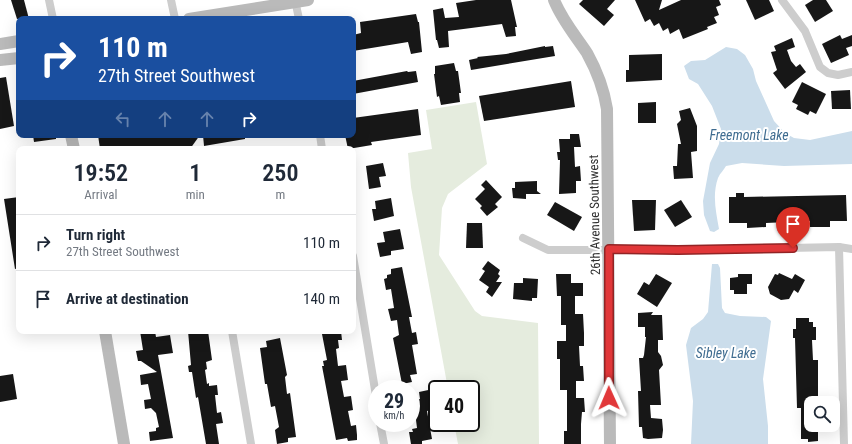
<!DOCTYPE html>
<html lang="en">
<head>
<meta charset="utf-8">
<style>
  body { margin:0; font-family:"Roboto Condensed",sans-serif; background:#f2f2f3; color:#1f2937; height:100vh; display:flex; flex-direction:column; font-size:15px; white-space:nowrap }
  * { box-sizing:border-box; margin:0 }
  p { font-size:13px; color:#747a83 }
  .icon { flex:none; width:22px; height:22px; fill:none; stroke:currentColor; stroke-width:2; stroke-linecap:round; stroke-linejoin:round }
  .map { position:relative; flex:1; overflow:hidden }
  .panel { position:absolute; left:16px; top:146px; width:340px; height:188px; display:flex; flex-direction:column; background:#fff; border-radius:8px; box-shadow:0 4px 16px #0002 }
  .panel>* { flex:none }
  .hud { position:absolute; left:16px; top:16px; width:340px; height:122px; border-radius:8px; box-shadow:0 4px 16px #0002; background:#1a4fa0; color:#fff; overflow:hidden }
  .tools { position:absolute; left:804px; top:396px; display:grid; gap:8px }
  .tools a { display:grid; place-items:center; width:36px; height:36px; border-radius:8px; background:#fff; box-shadow:0 4px 16px #0002; font-size:20px }
  .speed { position:absolute; left:368px; top:380px; display:flex; gap:8px; font-size:20px; font-weight:700; text-align:center }
  .speed>* { display:grid; place-content:center; width:52px; height:52px; border-radius:50%; background:#fff; box-shadow:0 4px 16px #0002; line-height:1 }
  .speed small { font-size:10px; font-weight:400 }
  .speed .limit { border:2px solid #111; border-radius:6px; background:#fff; color:#111 }
  .pin { position:absolute; display:grid; place-items:center; width:34px; height:34px; color:#fff; margin:-41px -17px; border-radius:50% 50% 50% 0; rotate:-45deg; box-shadow:0 0 4px #0007 }
  .pin .icon { rotate:45deg }
  .me { position:absolute; width:44px; margin:-22px; rotate:359deg; stroke-linejoin:round; filter:drop-shadow(0 0 3px #0008) }
  .turn { display:flex; align-items:center; gap:14px; height:84px; padding:0 16px; font-size:18px }
  .turn .icon { width:52px; height:52px; stroke-width:2.5 }
  .turn b { display:block; font-size:28px; line-height:34px }
  .lanes { display:flex; align-items:center; height:38px; padding:0 16px; background:#0003; justify-content:center; gap:20px; direction:ltr }
  .lanes .off { opacity:.35 }
  .eta { display:flex; justify-content:space-evenly; align-items:center; height:68px; text-align:center }
  .eta b { font-size:24px; font-weight:600; line-height:28px }
  ul { padding:0; list-style:none }
  li { display:flex; align-items:center; gap:12px; height:56px; padding:0 16px; border-top:1px solid #e0e1e3 }
  li div { flex:1 }
  li b { display:block; font-size:15px }
  li em { font-style:normal }
  .map>svg:first-child { display:block }
</style>
</head>
<body>
<div class="map">
<svg width="852" height="444" viewBox="0 0 852 444">
  <rect width="100%" height="100%" fill="#fff"/>
  <path fill="#e5ecde" d="M476 102 487 164 448 194 442 208 439 255 475 311 482 316 538 323 539 444H458L454 423H471V389H448L411 187 408 153 432 149 426 110Z"/>
  <g fill="#cbddeb">
    <path d="M726 47 737 49 745 55 753 69 756 81 774 121 785 133 794 138 810 140 852 131V164L784 166 742 163 726 166C724 170 720 173 718 178 712 195 716 212 719 229L714 232 710 231 704 215 703 201 710 163 719 144 721 129 712 106 698 84 689 79 684 66 691 61 705 60Z"/>
    <path d="M712 264H718L720 268 722 308 725 313 740 316 766 317 771 321 763 379 768 426V444H691L693 401 686 345 691 328 703 319 708 312Z"/>
  </g>
  <g fill="#171717">
    <path d="M11 0H24L29 19H17Z"/>
    <path d="M476 0H511L517 27H515L516 36 506 37 502 24 448 31 449 47 439 48 437 40H436L433 10 443 8 445 18 459 17 456 3Z"/>
    <path d="M583 0H615L607 9 614 15 604 26 579 4Z"/>
    <path d="M635 0H662L659 10 681 0H719L721 5 716 7 719 15 714 17 717 23 707 27 708 29 683 39 679 29 670 34 668 28 663 31 659 23 654 26 650 19 645 22Z"/>
    <path d="M746 0H769L774 11 755 20Z"/>
    <path d="M813 0H826L833 11 815 22 805 5Z"/>
    <path d="M416 14 418 22H419L422 52 411 54 408 42 353 51V35L361 33 360 22Z"/>
    <path d="M840 35 842 39 852 35V46L846 48 849 55 831 63 822 44Z"/>
    <path d="M792 38 795 47 787 50 791 61 796 67 800 64 806 72 785 89 773 73 777 70 771 52 776 51 774 46Z"/>
    <path d="M545 46V47L553 46 555 56 471 70 469 60 478 58 477 57 506 54Z"/>
    <path d="M662 54V80L626 82V70H629V55Z"/>
    <path d="M454 63 456 71H458L461 93H459L460 102 441 105 439 96 437 97 434 74H435V66Z"/>
    <path d="M407 71 408 72 416 71 418 82 353 94V81Z"/>
    <path d="M6 77 14 126 0 129V78Z"/>
    <path d="M571 81 575 107 484 121 479 96Z"/>
    <path d="M802 82 826 94 816 114 810 111 808 115 796 109 798 105 792 102Z"/>
    <path d="M850 90 851 109H832L831 91Z"/>
    <path d="M656 102V123H638V103Z"/>
    <path d="M690 108 697 126V151L691 152 693 178 674 179 673 166H677L678 144H681L677 124 681 120 679 111Z"/>
    <path d="M418 109 421 135 371 142 372 145 348 149 345 135H353V118Z"/>
    <path d="M570 134H579L581 147H574L575 167 580 166 581 181H576V193L559 194 560 160H558L557 152H560L559 139H570Z"/>
    <path d="M33 135H56V139L34 142Z"/>
    <path d="M98 135H200L190 149H100Z"/>
    <path d="M203 135H245V139L204 146Z"/>
    <path d="M383 163 386 176 379 177 381 187 369 189 366 166Z"/>
    <path d="M486 180 502 197 495 204 498 207 487 216 480 208 482 206 475 199 485 189 481 185Z"/>
    <path d="M537 181V191L541 194H526V199L513 198 512 188H515V182Z"/>
    <path d="M736 193H744V197L846 195 847 221H830V227H810V221L766 223V227L747 228V223H729V197H736Z"/>
    <path d="M19 197V268L15 269 4 199Z"/>
    <path d="M391 198 394 216 374 221 372 209H376L375 201Z"/>
    <path d="M632 200H656L655 230 634 231Z"/>
    <path d="M681 200 692 217 675 227 664 210Z"/>
    <path d="M555 202 582 217 574 231 547 215Z"/>
    <path d="M467 223H482L483 248H466Z"/>
    <path d="M400 229 404 249 391 251V255L380 257 377 243 385 242 383 232Z"/>
    <path d="M488 261 500 270 498 274 500 276 496 282H502L492 297 486 292 489 287 479 280 485 271 482 269Z"/>
    <path d="M402 267 412 317H409L412 333 416 332 418 344 412 345 417 374 410 375 412 382 402 384 393 338 399 335 397 320 391 321 388 309 394 308 391 289 386 290 384 279 387 278V275L391 274V269Z"/>
    <path d="M779 273 792 279 795 274 805 280 798 293 794 290 789 299 781 300 770 294 768 287 775 274 778 275Z"/>
    <path d="M556 274H571V283H583V296H575V314H583L584 333V346H579L580 366H583L584 381H576V398H584L585 412H582L581 424V444H564V431H567V390H560V359H557V341H566V325H561V296H557Z"/>
    <path d="M656 274 672 283 657 307 637 294 644 282 649 285Z"/>
    <path d="M738 274H752V284H747V294H734V290H730V278L738 277Z"/>
    <path d="M523 278 538 279 537 298H532V301L513 299 514 283H523Z"/>
    <path d="M653 312 651 315H662L663 340H658V352L661 356 663 365 659 370 661 405H650L651 418 662 419 663 430 662 438 648 439 643 438 642 427H639L638 391H641L639 358H643L644 355 646 337H645V327H638V313Z"/>
    <path d="M796 318H809V322H813V327H816V340H812L813 360H818V397H811V401H809V417H811V425H817L818 428V441L808 442V439H801V408H797L795 338H793V329H796Z"/>
    <path d="M140 331H155L156 337 170 335 173 353 158 355 173 438 150 441 149 432 156 431V428L159 427 156 413 151 408 145 409 144 400 151 399 148 384 141 385 140 375 157 372 141 361H138L136 351 143 350Z"/>
    <path d="M188 331H208L212 360 206 362 207 369 205 370 207 384 209 383V386L217 385 218 395H215L217 413 221 412 223 423 216 424 219 444H206L198 397 196 398 192 372H189L188 366 191 365Z"/>
    <path d="M341 331 342 340H338L339 348 336 349 338 366 346 365 348 380 341 381 344 397 351 396 353 410 348 411 351 426 356 425 357 435V440L348 441 347 438 336 440 322 366H324L323 361 327 360 322 334Z"/>
    <path d="M280 338 287 375 285 377 287 394 290 393 296 437 288 438V442L277 444 275 430 279 427 275 406 271 407 267 384H265L260 348 267 347 266 341Z"/>
    <path d="M13 374 17 399 0 402V376Z"/>
    <path d="M433 389 437 409 427 411 432 439 422 441V444H411L409 432H413L412 429 417 428 415 412 411 413V401L420 399 419 392Z"/>
  </g>
  <g fill="none" stroke-linecap="round" stroke-linejoin="round">
    <g stroke="#cdcdcd" stroke-width="8">
      <path d="M49 0 53 19"/>
      <path d="M171 0 175 19"/>
      <path d="M295 0 299 19"/>
      <path d="M782 0 805 31 820 67 828 73 838 75 852 72"/>
      <path d="M320 135 322 149"/>
      <path d="M523 238 548 250H678L839 247 852 249"/>
      <path d="M839 247 844 444"/>
      <path d="M353 256 377 402"/>
      <path d="M232 331 251 444"/>
      <path d="M380 423 384 444"/>
    </g>
    <g stroke="#bababa" stroke-width="12">
      <path d="M554 0C562 20 575 35 587 53 597 71 604 90 607 109L610 444"/>
      <path d="M189 19 308 0"/>
      <path d="M0 44 19 41"/>
      <path d="M0 60 19 58"/>
      <path d="M71 135 74 149"/>
      <path d="M105 331 124 444"/>
    </g>
  </g>
  <g fill="none" stroke-linecap="round" stroke-linejoin="round">
    <defs>
      <path id="route" d="M609 398V249L678 250 793 248"/>
    </defs>
    <use href="#route" stroke="#922425" stroke-width="10"/>
    <use href="#route" stroke="#e13739" stroke-width="7"/>
  </g>
  <g text-anchor="middle" stroke-width="4" stroke-linejoin="round" paint-order="stroke">
    <g font-size="13" fill="#303030" stroke="#fff">
      <text transform="translate(594 215) rotate(-91)" y="5">26th Avenue Southwest</text>
    </g>
    <g font-size="14" font-style="italic" fill="#3f6c90" stroke="#fff">
      <text x="749" y="140">Freemont Lake</text>
      <text x="726" y="358">Sibley Lake</text>
    </g>
  </g>
</svg>
<div class="tools">
<a><svg class="icon" aria-label="search" viewBox="0 0 24 24"><circle cx="10" cy="10" r="6"/><path d="M15 15l6 6"/></svg></a>
</div>
<div class="speed"><div>29<small>km/h</small></div><div class="limit">40</div></div>
<div class="pin" style="left:793px;top:248px;background:#d93025"><svg class="icon" aria-label="arrive" viewBox="0 0 24 24"><path d="M6 21V4h12l-3 4 3 4H6"/></svg></div>
<svg class="me" style="left:609px;top:398px" viewBox="-20 -20 40 40"><path d="M0-17L14 15 0 8-14 15z" fill="#e13739" stroke="#fff" stroke-width="4"/></svg>
<div class="hud">
<div class="turn"><svg class="icon" aria-label="right" viewBox="0 0 24 24"><path d="M7 20v-9h11M14 6l5 5-5 5"/></svg><div><b>110 m</b>27th Street Southwest</div></div>
<div class="lanes"><svg class="icon off" aria-label="left" viewBox="0 0 24 24"><path d="M17 20v-9H6M10 6l-5 5 5 5"/></svg><svg class="icon off" aria-label="ahead" viewBox="0 0 24 24"><path d="M12 20V5M6 11l6-6 6 6"/></svg><svg class="icon off" aria-label="ahead" viewBox="0 0 24 24"><path d="M12 20V5M6 11l6-6 6 6"/></svg><svg class="icon" aria-label="right" viewBox="0 0 24 24"><path d="M7 20v-9h11M14 6l5 5-5 5"/></svg></div>
</div>
<section class="panel">
<div class="eta">
<div><b>19:52</b><p>Arrival</p></div>
<div><b>1</b><p>min</p></div>
<div><b>250</b><p>m</p></div>
</div>
<ul>
<li><svg class="icon" aria-label="right" viewBox="0 0 24 24"><path d="M7 20v-9h11M14 6l5 5-5 5"/></svg><div><b>Turn right</b><p>27th Street Southwest</p></div><em>110 m</em></li>
<li><svg class="icon" aria-label="arrive" viewBox="0 0 24 24"><path d="M6 21V4h12l-3 4 3 4H6"/></svg><div><b>Arrive at destination</b></div><em>140 m</em></li>
</ul>
</section>
</div>
</body>
</html>
